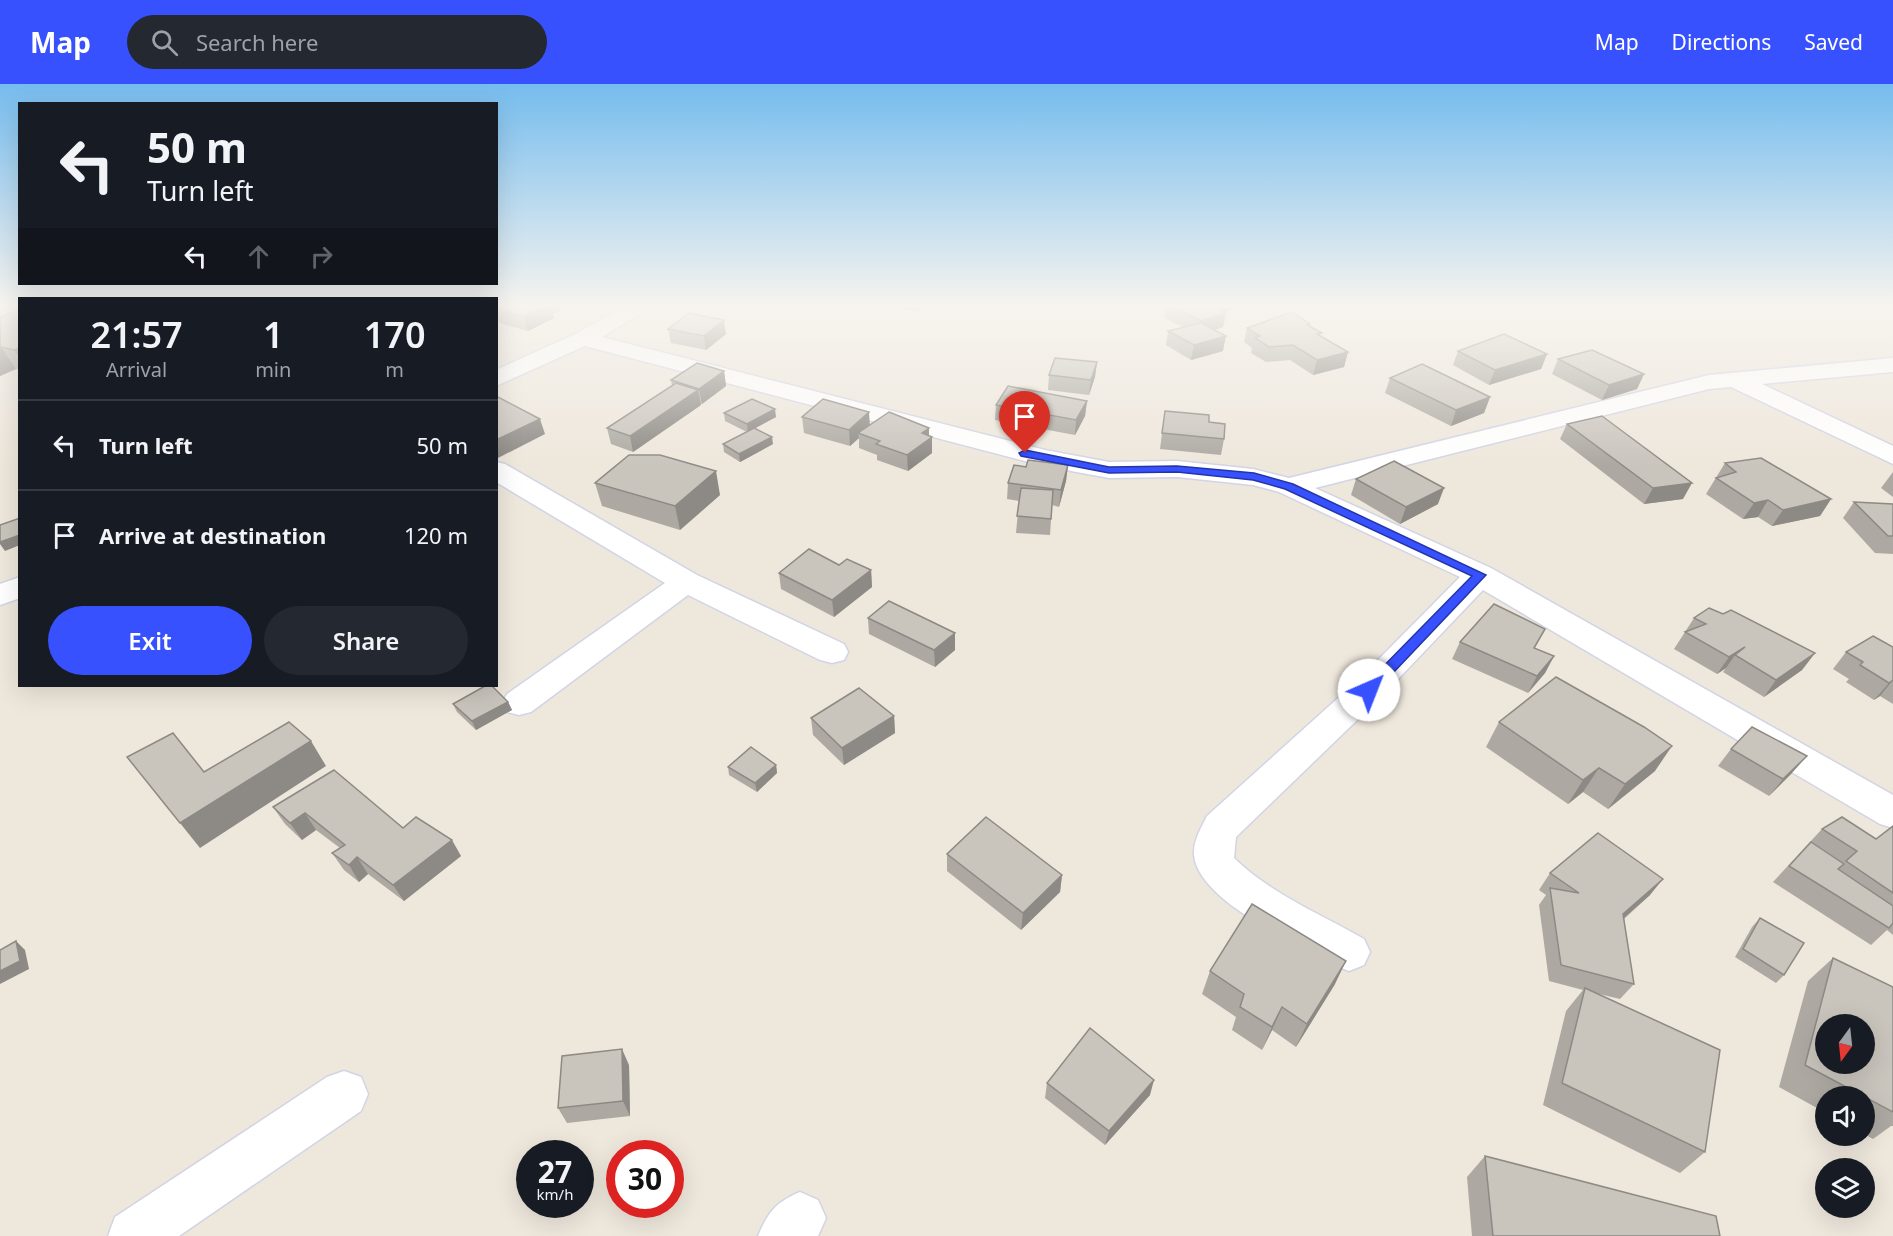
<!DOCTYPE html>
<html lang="en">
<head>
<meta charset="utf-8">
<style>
  body { margin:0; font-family:"Noto Sans",sans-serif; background:#242831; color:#f1f3f6; height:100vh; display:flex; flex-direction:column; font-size:22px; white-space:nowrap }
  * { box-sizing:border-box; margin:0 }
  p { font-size:20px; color:#9ea1a6 }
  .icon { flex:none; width:33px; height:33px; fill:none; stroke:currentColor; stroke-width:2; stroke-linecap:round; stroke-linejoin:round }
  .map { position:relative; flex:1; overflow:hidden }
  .side { position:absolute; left:18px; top:213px; width:480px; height:390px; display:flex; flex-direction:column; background:#171b24; border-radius:0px; box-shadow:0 6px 24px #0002 }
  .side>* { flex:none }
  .top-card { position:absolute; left:18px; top:18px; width:480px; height:183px; border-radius:0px; box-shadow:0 6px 24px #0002; background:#171b24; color:#f1f3f6; overflow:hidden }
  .needle { width:39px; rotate:195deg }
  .fabs { position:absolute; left:1815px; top:930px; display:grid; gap:12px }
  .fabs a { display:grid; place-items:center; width:60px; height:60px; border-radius:50%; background:#171b24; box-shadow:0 6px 24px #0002; font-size:30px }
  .speed { position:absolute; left:516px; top:1056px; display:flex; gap:12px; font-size:30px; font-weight:700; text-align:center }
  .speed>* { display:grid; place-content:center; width:78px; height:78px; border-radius:50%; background:#171b24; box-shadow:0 6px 24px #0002; line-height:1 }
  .speed small { font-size:15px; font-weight:400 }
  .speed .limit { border:9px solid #d22; background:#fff; color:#111 }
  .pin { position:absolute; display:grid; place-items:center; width:51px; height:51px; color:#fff; margin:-62px -26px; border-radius:50% 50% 50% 0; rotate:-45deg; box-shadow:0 0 6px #0007 }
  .pin .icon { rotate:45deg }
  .me { position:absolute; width:66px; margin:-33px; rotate:44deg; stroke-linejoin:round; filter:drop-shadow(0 0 4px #0008) }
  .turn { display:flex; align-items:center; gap:21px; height:126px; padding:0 30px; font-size:27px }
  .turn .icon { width:78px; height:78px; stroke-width:2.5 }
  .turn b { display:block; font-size:42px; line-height:51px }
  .lanes { display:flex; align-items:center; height:57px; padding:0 30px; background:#0003; justify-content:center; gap:30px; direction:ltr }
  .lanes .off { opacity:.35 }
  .eta { display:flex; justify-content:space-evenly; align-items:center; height:102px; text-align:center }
  .eta b { font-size:36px; font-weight:600; line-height:42px }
  .primary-button { display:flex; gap:12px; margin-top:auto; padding:12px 30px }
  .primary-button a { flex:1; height:69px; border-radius:36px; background:#3851ff; color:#fff; font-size:24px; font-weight:600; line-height:69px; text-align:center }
  .primary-button a+a { background:#242831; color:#f1f3f6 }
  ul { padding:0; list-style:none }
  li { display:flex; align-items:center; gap:18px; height:90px; padding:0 30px; border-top:2px solid #363941 }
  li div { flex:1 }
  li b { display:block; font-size:22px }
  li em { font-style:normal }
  header { display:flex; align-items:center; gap:36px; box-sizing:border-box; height:84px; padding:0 30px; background:#3851ff; color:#fff }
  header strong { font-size:28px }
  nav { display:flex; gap:33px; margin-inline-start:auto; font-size:21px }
  .search { width:420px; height:54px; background:#242831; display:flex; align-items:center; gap:15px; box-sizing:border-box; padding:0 21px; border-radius:33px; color:#9ea1a6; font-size:22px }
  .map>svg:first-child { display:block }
</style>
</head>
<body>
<header>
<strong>Map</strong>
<div class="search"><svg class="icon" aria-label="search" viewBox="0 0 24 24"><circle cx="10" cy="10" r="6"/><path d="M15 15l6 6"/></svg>Search here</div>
<nav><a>Map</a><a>Directions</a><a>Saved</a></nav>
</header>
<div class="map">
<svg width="1893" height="1152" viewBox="0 0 1893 1152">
  <rect width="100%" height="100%" fill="#eee7dc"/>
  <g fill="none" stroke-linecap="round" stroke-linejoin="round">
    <defs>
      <g id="minor">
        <path d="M628 221H654L602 253 1045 366 1109 378 1177 377 1253 385 1289 394 1709 291 1893 274V288L1762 300 1893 362V380L1731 303 1709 305 1315 404 1491 484 1893 711V744L1880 740 1483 506 1381 613 1236 753 1234 774C1271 810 1320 830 1364 855L1370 868 1364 881 1349 887 1334 881C1298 860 1198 817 1194 771 1193 757 1201 744 1207 732L1357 597 1460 493 1279 408 1253 401 1177 393 1109 394 1044 382 585 262 496 302V286L575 250Z"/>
        <path d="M496 378 505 380 697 491 844 560 848 568 844 576 832 579 820 576 688 511 531 628 519 631 507 628 502 619 507 610 665 499 496 398Z"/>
        <path d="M20 493V514L0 521V500Z"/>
        <path d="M344 987 361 993 368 1010 361 1027 179 1152H108L115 1133 327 993Z"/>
        <path d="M800 1108 818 1116 826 1134 818 1152H758C768 1128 776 1118 800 1108Z"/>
      </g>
    </defs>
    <use href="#minor" stroke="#d2d4e5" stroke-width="3"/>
    <use href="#minor" fill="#fff" fill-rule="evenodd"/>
  </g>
  <g fill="#ada9a2">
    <path d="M496 221H559L561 226 553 230 554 234 528 247 496 238Z"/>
    <path d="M881 221H925L919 228Z"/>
    <path d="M969 221H1004L1002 225Z"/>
    <path d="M1062 221H1098V222Z"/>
    <path d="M1138 221H1242L1241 223 1225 228 1226 229 1223 243 1214 246 1223 267 1191 276 1166 261 1168 247 1183 243 1164 234 1166 222H1138Z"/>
    <path d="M20 226V286L16 285 0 292V233Z"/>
    <path d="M1310 240 1309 242 1321 253 1348 268 1344 283 1313 291 1290 276 1266 278 1251 269 1252 264 1244 258 1247 244Z"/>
    <path d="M668 245 726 250 706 266 671 259Z"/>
    <path d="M1458 267 1547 270 1541 285 1489 301 1453 281Z"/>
    <path d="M1558 275 1644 290 1637 305 1602 316 1552 290Z"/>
    <path d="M1097 278 1095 293 1089 311 1048 306 1049 291Z"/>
    <path d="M724 287 726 302 702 320H701V321L633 368 611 360 607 344 672 302 671 296Z"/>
    <path d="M1390 294 1490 313 1484 329 1451 342 1385 309Z"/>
    <path d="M1087 317 1085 332 1075 351 995 336 996 321Z"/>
    <path d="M1165 327 1209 338 1224 355 1221 371 1160 365Z"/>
    <path d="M724 329 776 333 755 344 773 360 740 378 724 368 723 360 747 348 725 337Z"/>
    <path d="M802 333 870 341 929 344V352L932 369 908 387 877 376V371L859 364V354L850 362 804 349Z"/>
    <path d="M1567 340 1683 415 1644 420 1560 355Z"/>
    <path d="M1725 379 1831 415 1820 432 1772 442 1758 433 1743 435 1706 410Z"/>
    <path d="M1068 381 1066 397 1059 423 1052 421 1050 451 1016 449 1019 417 1007 415 1008 399 1026 383Z"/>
    <path d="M1893 388V413L1881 404Z"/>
    <path d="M1356 395 1438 420 1400 440 1351 411Z"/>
    <path d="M595 399 720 411 680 446 602 422Z"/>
    <path d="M1854 418 1893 420V470L1875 469 1843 434Z"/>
    <path d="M839 481 871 486 872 503 834 533 781 505 779 489Z"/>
    <path d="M868 534 955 549V566L935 583 869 550Z"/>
    <path d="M1694 534 1815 569 1802 586 1764 613 1723 588 1726 584 1717 590 1674 565Z"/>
    <path d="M1460 558 1554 572 1545 589 1528 609 1452 575Z"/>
    <path d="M1893 563V620L1880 612 1874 616 1846 598 1849 595 1833 585 1846 568Z"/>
    <path d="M508 618 512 626 476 646 457 628 453 620Z"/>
    <path d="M894 632 895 649 844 681 813 651 811 634Z"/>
    <path d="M1499 638 1655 687 1608 725 1583 708 1568 720 1486 663Z"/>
    <path d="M1731 665 1792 689 1769 712 1718 682Z"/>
    <path d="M776 681 777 689 757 708 729 691 728 683Z"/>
    <path d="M273 723 403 744 461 772 404 817 368 790 359 798 344 786 332 769 340 764 316 746 302 756 285 740Z"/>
    <path d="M1893 742V851L1887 846 1871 861 1773 798 1822 745 1876 755Z"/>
    <path d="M947 770 1062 791 1060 808 1021 846 947 787Z"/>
    <path d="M1550 789 1650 811 1624 835 1634 900 1620 915 1595 909 1705 1068 1680 1089 1543 1021 1566 927 1583 906 1549 897 1539 821 1546 811 1539 806Z"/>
    <path d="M1760 834 1784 891 1776 899 1735 873 1752 843Z"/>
    <path d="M1833 874 1893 903V1042H1891L1873 1055 1864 1050V1012H1826V1029L1779 1003 1808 897Z"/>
    <path d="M1210 887 1335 900 1296 963 1272 946 1262 966 1232 946 1236 933 1202 910Z"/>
    <path d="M629 981 630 1032 567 1039 558 1024Z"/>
    <path d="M1047 999 1150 1011 1105 1061 1045 1014Z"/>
    <path d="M1485 1072 1720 1152H1472L1467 1093Z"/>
  </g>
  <g fill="#8d8984">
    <path d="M545 221H559L561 226 553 230 554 234 528 247 524 233Z"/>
    <path d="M919 221H925L919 228Z"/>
    <path d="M1208 221H1242L1241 223 1206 234Z"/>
    <path d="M1226 229 1223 243 1199 251 1201 237Z"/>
    <path d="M724 236 726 250 706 266 704 252Z"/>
    <path d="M1226 252 1223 267 1191 276 1194 261Z"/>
    <path d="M1 263 16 285 0 292V264Z"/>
    <path d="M20 264V274L14 266Z"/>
    <path d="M1348 268 1344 283 1313 291 1317 276Z"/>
    <path d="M1547 270 1541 285 1489 301 1495 286Z"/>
    <path d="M1097 278 1095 293 1089 311 1091 296Z"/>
    <path d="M724 287 726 302 702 320 699 305Z"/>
    <path d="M1644 290 1637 305 1602 316 1609 301Z"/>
    <path d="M698 306 701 321 633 368 630 352Z"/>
    <path d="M1490 313 1484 329 1451 342 1456 326Z"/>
    <path d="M1087 317 1085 332 1075 351 1076 336Z"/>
    <path d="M775 325 776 333 748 348 747 340Z"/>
    <path d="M869 328 870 343 858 349 859 354 850 362 849 346Z"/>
    <path d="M540 335 545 350 496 375V356Z"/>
    <path d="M929 344V355L932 353V369L908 387 907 371 922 349Z"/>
    <path d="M772 353 773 360 740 378 739 370Z"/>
    <path d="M1068 381 1066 397 1059 423 1061 406Z"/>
    <path d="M716 387 720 411 680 446 675 422Z"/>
    <path d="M1692 399 1683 415 1644 420 1653 404Z"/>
    <path d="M1444 404 1438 420 1400 440 1406 423Z"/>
    <path d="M1831 415 1820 432 1772 442 1783 426Z"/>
    <path d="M1768 416 1758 433 1743 435 1754 419Z"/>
    <path d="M20 451V461L5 467 0 460V458Z"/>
    <path d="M871 486 872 503 834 533 832 516Z"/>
    <path d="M955 549V566L935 583 934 566Z"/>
    <path d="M1745 563 1735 571 1726 584 1717 590 1729 573Z"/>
    <path d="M1815 569 1802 586 1764 613 1776 596Z"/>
    <path d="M1554 572 1545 589 1528 609 1537 592Z"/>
    <path d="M1893 596 1880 612 1874 616 1889 599Z"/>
    <path d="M508 618 512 626 476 646 472 637Z"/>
    <path d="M894 632 895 649 844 681 842 664Z"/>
    <path d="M311 657 326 682 200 764 180 739Z"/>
    <path d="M1672 662 1655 687 1608 725 1625 700Z"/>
    <path d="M1807 672 1792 689 1769 712 1783 695Z"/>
    <path d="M776 681 777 689 757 708 755 699Z"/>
    <path d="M1599 684 1583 708 1568 720 1583 696Z"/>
    <path d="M305 729 316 746 302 756 290 739Z"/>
    <path d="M452 756 461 772 404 817 393 801Z"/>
    <path d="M357 773 368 790 359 798 349 781Z"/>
    <path d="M1062 791 1060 808 1021 846 1023 829Z"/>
    <path d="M1663 795 1650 811 1610 846 1623 830Z"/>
    <path d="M16 857 25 866 29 885 0 900V887Z"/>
    <path d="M1346 877 1335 900 1296 963 1307 940Z"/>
    <path d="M1282 923 1272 946 1262 966 1272 943Z"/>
    <path d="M622 965 629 981 630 1032 623 1017Z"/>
    <path d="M1154 996 1150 1011 1105 1061 1109 1047Z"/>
  </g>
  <g fill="#c9c4bc" stroke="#8d8984" stroke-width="1.5" fill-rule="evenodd">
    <path d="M496 221H547L524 233 496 225Z"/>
    <path d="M1169 221H1211L1226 229 1201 237Z"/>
    <path d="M19 226 20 264 14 266 1 263 0 264V233Z"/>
    <path d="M1292 228 1310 240 1307 241 1322 249 1317 250 1348 268 1317 276 1293 261 1269 263 1255 254 1260 252 1247 244Z"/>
    <path d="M689 229 724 236 704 252 668 245Z"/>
    <path d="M1201 239 1226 252 1194 261 1168 247Z"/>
    <path d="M1504 250 1547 270 1495 286 1458 267Z"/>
    <path d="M1592 266 1644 290 1609 301 1558 275Z"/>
    <path d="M1055 274 1097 278 1091 296 1049 291Z"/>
    <path d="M697 279 724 287 699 305 671 296Z"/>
    <path d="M1422 280 1490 313 1456 326 1390 294Z"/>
    <path d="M676 299 698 306 630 352 607 344Z"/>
    <path d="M1008 302 1087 317 1076 336 996 321Z"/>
    <path d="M496 312 540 335 496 356Z"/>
    <path d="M752 315 775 325 747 340 724 329Z"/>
    <path d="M823 315 869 328 849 346 802 333Z"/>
    <path d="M1165 327 1209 331V338L1225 340 1224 355 1162 349Z"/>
    <path d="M889 328 929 344 922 349 932 353 907 371 876 360 880 357 858 349Z"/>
    <path d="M1602 332 1692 399 1653 404 1567 340Z"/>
    <path d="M754 344 772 353 739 370 723 360Z"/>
    <path d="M629 371H660L716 387 675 422 595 399Z"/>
    <path d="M1761 374 1831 415 1783 426 1768 416 1754 419 1716 394 1736 388 1725 379Z"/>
    <path d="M1028 376 1068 381 1061 406 1008 399 1014 381 1026 383Z"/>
    <path d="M1394 377 1444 404 1406 423 1356 395Z"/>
    <path d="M1021 404 1053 406 1051 435 1017 432Z"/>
    <path d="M1854 418 1893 420V452H1888Z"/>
    <path d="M20 434V451L0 458V441Z"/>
    <path d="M809 465 839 481 847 475 871 486 832 516 779 489Z"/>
    <path d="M889 517 955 549 934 566 868 534Z"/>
    <path d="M1494 520 1545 545 1534 564 1554 572 1537 592 1460 558Z"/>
    <path d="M1709 524 1723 530 1731 526 1815 569 1776 596 1735 571 1745 563 1729 573 1685 548 1706 540 1694 534Z"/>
    <path d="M1873 552 1893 563V596L1889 599 1860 581 1863 578 1846 568Z"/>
    <path d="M1556 593 1644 643 1672 662 1625 700 1599 684 1583 696 1499 638Z"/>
    <path d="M485 602H492L508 618 472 637 453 620Z"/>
    <path d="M859 604 894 632 842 664 811 634Z"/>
    <path d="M289 638 311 657 180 739 127 673 173 649 204 688Z"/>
    <path d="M1752 643 1807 672 1783 695 1731 665Z"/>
    <path d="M751 663 776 681 755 699 728 683Z"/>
    <path d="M334 686 403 744 416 733 452 756 393 801 357 773 349 781 332 769 345 761 305 729 290 739 273 723Z"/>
    <path d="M986 733 1062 791 1023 829 947 770Z"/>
    <path d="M1842 733 1876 755 1893 742V809L1846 777 1857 767 1822 745Z"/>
    <path d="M1598 749 1663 795 1623 830 1634 900 1561 881 1550 804 1579 809 1550 789Z"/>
    <path d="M1811 758 1844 780 1838 785 1893 822V839L1889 844 1789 782Z"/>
    <path d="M1252 820 1346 877 1307 940 1282 923 1272 943 1240 923 1244 910 1210 887Z"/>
    <path d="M1760 834 1804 859 1784 891 1743 865Z"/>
    <path d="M16 857 20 877 0 887V866Z"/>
    <path d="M1833 874 1893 903V1028L1805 981ZM1826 940H1864V980H1826Z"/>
    <path d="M1585 904 1720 966 1705 1068 1562 999Z"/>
    <path d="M1090 944 1154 996 1109 1047 1047 999Z"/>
    <path d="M622 965 623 1017 558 1024 562 972Z"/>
    <path d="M1485 1072 1716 1132 1720 1152H1493Z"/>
  </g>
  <linearGradient id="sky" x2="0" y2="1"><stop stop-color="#75bcee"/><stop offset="0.58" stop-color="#f7f4ef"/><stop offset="1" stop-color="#f7f4ef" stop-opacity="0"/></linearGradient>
  <rect width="1893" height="382" fill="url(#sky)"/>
  <path fill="#3851ff" stroke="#2435a6" stroke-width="1.5" d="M1025 366 1109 383 1177 382 1254 389 1293 400 1486 491 1374 609H1364V602L1472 492 1285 405 1253 396 1177 388 1109 389 1021 372 1019 369Z"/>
</svg>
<div class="fabs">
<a><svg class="needle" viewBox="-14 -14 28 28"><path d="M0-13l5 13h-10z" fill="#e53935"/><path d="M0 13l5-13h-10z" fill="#9ea1a6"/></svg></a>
<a><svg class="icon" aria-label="sound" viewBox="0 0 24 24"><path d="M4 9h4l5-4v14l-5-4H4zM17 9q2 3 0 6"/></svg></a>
<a><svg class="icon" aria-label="layers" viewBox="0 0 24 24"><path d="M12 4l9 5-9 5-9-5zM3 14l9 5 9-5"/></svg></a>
</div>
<div class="speed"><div>27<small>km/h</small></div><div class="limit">30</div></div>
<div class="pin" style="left:1025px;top:369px;background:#d93025"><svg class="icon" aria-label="arrive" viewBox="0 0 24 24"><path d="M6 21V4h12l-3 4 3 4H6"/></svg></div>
<svg class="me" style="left:1369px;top:606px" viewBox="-20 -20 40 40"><circle r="19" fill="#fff"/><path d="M0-13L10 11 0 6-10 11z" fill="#3851ff"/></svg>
<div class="top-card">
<div class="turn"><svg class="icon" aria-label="left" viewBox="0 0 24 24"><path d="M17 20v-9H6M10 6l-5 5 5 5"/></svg><div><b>50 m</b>Turn left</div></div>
<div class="lanes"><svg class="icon" aria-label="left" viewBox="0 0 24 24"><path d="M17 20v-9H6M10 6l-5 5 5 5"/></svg><svg class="icon off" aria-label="ahead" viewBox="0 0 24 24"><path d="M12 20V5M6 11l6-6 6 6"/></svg><svg class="icon off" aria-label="right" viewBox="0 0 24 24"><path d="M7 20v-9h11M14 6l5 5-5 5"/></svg></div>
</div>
<section class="side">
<div class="eta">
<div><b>21:57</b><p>Arrival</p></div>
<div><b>1</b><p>min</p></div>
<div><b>170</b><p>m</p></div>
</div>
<ul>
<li><svg class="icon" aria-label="left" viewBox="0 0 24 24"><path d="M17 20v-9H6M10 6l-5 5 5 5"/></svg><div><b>Turn left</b></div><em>50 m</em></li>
<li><svg class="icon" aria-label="arrive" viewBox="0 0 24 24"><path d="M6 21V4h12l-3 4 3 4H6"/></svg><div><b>Arrive at destination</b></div><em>120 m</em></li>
</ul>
<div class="primary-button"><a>Exit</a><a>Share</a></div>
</section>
</div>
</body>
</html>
